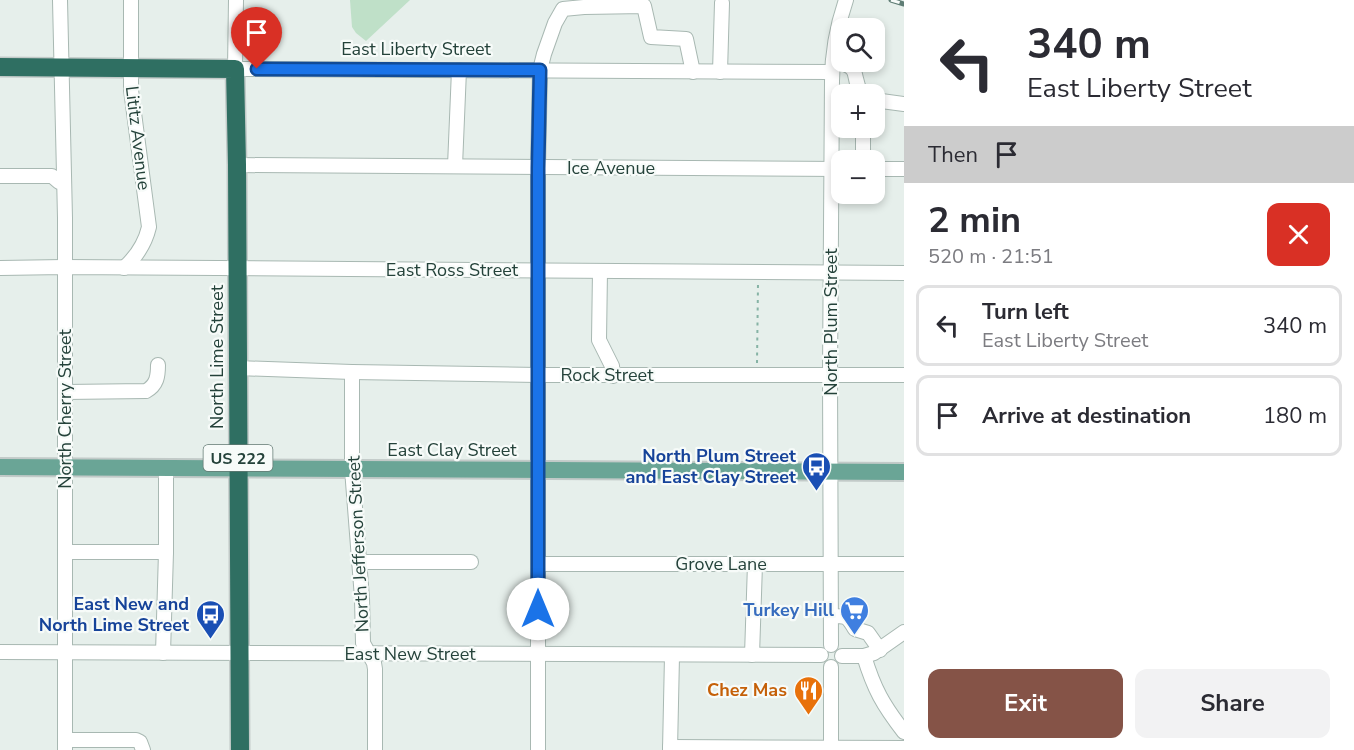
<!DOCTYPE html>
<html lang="en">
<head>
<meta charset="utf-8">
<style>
  body { margin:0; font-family:"Nunito Sans",sans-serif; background:#f2f2f3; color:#2b2b33; height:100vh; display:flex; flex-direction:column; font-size:22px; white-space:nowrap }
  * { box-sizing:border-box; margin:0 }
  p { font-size:20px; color:#7c7c81 }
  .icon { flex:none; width:33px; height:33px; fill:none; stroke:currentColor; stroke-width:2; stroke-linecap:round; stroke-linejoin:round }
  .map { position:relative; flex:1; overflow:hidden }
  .drawer { display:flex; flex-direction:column; background:#fff; width:450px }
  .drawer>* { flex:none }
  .guide { background:#fff; color:#2b2b33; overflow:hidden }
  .tools { position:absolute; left:831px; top:18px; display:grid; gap:12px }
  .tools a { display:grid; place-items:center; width:54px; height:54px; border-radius:12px; background:#fff; box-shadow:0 3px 9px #0003; font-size:30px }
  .pin { position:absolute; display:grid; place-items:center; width:51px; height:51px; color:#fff; margin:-62px -26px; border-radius:50% 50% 50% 0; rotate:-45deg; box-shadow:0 0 6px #0007 }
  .pin .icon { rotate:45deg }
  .me { position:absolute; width:66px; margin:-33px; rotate:0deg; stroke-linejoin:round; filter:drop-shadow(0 0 4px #0008) }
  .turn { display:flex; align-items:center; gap:21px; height:126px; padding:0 24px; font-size:27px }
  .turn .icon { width:78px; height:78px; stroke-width:2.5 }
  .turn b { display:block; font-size:42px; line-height:51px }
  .then { display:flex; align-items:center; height:57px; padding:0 24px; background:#0003; gap:12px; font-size:22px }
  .round { display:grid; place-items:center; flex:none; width:63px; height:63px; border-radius:12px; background:#f2f2f3 }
  .headline { display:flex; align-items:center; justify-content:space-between; height:102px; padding:0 24px }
  h1 { font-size:36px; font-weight:700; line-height:45px }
  .action { display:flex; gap:12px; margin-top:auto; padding:12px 24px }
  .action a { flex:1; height:69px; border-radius:12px; background:#855347; color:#fff; font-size:24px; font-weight:700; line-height:69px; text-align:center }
  .action a+a { background:#f2f2f3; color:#2b2b33 }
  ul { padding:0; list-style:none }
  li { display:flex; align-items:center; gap:18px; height:81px; margin:0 12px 9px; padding:0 12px; border:3px solid #e1e1e2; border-radius:12px }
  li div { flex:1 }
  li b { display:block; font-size:22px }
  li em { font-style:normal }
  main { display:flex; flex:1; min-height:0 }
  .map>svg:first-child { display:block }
</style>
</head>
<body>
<main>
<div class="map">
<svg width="904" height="750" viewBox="0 0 904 750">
  <rect width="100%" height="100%" fill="#e6efeb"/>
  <path fill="#bfe0c8" d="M350 0H410L366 41 356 33 352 27Z"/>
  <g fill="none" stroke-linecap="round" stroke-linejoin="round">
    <defs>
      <g id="minor">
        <path d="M60 0 65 218V750"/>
        <path d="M236 0 235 69 832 72"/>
        <path d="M833 61C865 68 849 74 862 94"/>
        <path d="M720 72 722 3"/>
        <path d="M874 100 904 104"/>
        <path d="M863 160V128"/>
        <path d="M237 165 842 169"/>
        <path d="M455 166 459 70"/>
        <path d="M874 169H904"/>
        <path d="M0 176H52L59 182 64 181"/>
        <path d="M0 268 64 267 904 273"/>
        <path d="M124 268C136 257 145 244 149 227L131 90V0"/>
        <path d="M600 271 599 340 612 366 613 376"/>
        <path d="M238 368 352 372 538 375H904"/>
        <path d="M352 372V469L362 598 363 643 374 663 375 669V750"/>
        <path d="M65 392 146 391C157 385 158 376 158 365"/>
        <path d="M65 552H166"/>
        <path d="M359 562H471"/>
        <path d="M538 564H904"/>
        <path d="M832 616C847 616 847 616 855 629L868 633 880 650"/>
        <path d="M831 645 830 375 832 81C832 54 837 26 846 0"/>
        <path d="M0 652 821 655"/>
        <path d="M163 653 166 552V468"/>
        <path d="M752 655 755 564"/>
        <path d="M842 656H864L874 653 904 632"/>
        <path d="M864 656C874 689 883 705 904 732"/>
        <path d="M831 667V750"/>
        <path d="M65 740H136L140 742 143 750"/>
        <path d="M670 747 904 748"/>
        <path d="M538 750V168L540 70 544 54 555 23 563 9 584 7 644 6 651 37 686 39 693 72"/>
        <path d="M670 750 672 656"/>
      </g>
      <path id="major" d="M0 467 904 472"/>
      <path id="highway" d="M0 67 235 69 237 165 240 750"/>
    </defs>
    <use href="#minor" stroke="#a8b8b2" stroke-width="16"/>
    <use href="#major" stroke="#c2cac8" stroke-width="20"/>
    <use href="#highway" stroke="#c2cac8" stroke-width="21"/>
    <path stroke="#86b3a5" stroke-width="2" stroke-dasharray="3 4.5" stroke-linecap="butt" d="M757 363 758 284"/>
    <use href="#minor" stroke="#fff" stroke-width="14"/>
    <use href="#major" stroke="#6aa596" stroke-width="16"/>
    <use href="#highway" stroke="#2f6f62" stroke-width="18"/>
    <defs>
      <path id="rail" d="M891 0 904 4"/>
    </defs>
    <use href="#rail" stroke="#5f7d75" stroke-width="5"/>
    <use href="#rail" stroke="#f7fbf9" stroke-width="3" stroke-dasharray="9" stroke-linecap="butt"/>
  </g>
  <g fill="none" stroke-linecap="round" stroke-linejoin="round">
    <defs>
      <path id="route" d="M257 69 540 70 538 168V609"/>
    </defs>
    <use href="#route" stroke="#114b97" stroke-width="15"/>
    <use href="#route" stroke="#1a73e8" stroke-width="10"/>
  </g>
  <defs>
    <symbol id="bus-pin" viewBox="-11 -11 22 30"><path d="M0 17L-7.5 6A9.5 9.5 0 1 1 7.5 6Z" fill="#1a4fb4" stroke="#f7fbf9"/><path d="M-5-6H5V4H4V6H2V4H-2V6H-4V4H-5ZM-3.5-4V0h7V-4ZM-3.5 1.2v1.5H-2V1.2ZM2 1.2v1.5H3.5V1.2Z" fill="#fff"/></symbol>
    <symbol id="supermarket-pin" viewBox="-11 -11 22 30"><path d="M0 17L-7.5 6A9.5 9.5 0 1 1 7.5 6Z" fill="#3f7fe0" stroke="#f7fbf9"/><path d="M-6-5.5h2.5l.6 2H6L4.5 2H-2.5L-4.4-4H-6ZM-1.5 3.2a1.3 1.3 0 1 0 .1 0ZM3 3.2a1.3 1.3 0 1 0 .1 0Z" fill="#fff"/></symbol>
    <symbol id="restaurant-pin" viewBox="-11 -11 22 30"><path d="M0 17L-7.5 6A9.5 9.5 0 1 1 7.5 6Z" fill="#e8710a" stroke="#f7fbf9"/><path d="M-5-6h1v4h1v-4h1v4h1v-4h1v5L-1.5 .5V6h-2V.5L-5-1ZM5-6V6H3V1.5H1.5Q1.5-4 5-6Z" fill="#fff"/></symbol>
  </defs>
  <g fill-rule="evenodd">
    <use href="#bus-pin" x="800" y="450" width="33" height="45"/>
    <use href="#supermarket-pin" x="838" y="594" width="33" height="45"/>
    <use href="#bus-pin" x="194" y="598" width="33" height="45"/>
    <use href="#restaurant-pin" x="792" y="674" width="33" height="45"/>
  </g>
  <g text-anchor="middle" stroke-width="4.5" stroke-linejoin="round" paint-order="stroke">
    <rect fill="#f7fbf9" stroke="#637a73" stroke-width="1.5" x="203.5" y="445" width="69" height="26" rx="4.5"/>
    <g font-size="16" font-weight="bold" fill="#24423a">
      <text x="238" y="464">US 222</text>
    </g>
    <g font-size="18" fill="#24423a" stroke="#f7fbf9">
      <text x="416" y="55">East Liberty Street</text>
      <text transform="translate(138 138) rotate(83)" y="6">Lititz Avenue</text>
      <text x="611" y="174">Ice Avenue</text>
      <text x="452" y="276">East Ross Street</text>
      <text transform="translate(831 322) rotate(-90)" y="6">North Plum Street</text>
      <text transform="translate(217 357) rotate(-90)" y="6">North Lime Street</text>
      <text x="607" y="381">Rock Street</text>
      <text transform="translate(65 409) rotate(-90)" y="6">North Cherry Street</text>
      <text x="452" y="456">East Clay Street</text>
      <text transform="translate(358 544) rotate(-93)" y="6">North Jefferson Street</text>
      <text x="721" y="570">Grove Lane</text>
      <text x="410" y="660">East New Street</text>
    </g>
    <g font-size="18" font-weight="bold" fill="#164399" stroke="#f7fbf9" text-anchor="end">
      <text x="796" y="462">North Plum Street<tspan x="796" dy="21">and East Clay Street</tspan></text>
      <text x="189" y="610">East New and<tspan x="189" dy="21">North Lime Street</tspan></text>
    </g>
    <g font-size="18" font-weight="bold" fill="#366cbe" stroke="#f7fbf9" text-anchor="end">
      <text x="834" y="616">Turkey Hill</text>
    </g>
    <g font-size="18" font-weight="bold" fill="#c56008" stroke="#f7fbf9" text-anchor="end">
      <text x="787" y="696">Chez Mas</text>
    </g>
  </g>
</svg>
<div class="tools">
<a><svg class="icon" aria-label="search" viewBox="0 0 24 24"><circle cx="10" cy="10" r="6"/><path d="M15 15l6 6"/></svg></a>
<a>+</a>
<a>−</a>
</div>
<div class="pin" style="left:257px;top:69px;background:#d93025"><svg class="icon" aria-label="arrive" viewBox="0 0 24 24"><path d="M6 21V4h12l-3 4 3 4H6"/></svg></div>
<svg class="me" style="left:538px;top:609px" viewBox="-20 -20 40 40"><circle r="19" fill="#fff"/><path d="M0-13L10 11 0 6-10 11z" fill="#1a73e8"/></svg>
</div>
<section class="drawer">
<div class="guide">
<div class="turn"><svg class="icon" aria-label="left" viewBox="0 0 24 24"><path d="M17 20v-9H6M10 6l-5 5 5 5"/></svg><div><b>340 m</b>East Liberty Street</div></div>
<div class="then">Then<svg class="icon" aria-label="arrive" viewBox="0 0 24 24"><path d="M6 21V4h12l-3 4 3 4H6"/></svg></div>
</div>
<div class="headline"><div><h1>2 min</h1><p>520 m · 21:51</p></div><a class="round" style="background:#d93025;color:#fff"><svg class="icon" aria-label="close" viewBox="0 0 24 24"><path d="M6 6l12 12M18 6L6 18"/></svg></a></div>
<ul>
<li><svg class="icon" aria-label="left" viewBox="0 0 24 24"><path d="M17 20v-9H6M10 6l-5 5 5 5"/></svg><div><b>Turn left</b><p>East Liberty Street</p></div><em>340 m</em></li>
<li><svg class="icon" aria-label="arrive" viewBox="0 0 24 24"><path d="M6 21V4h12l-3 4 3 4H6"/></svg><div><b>Arrive at destination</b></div><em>180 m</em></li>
</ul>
<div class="action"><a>Exit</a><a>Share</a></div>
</section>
</main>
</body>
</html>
